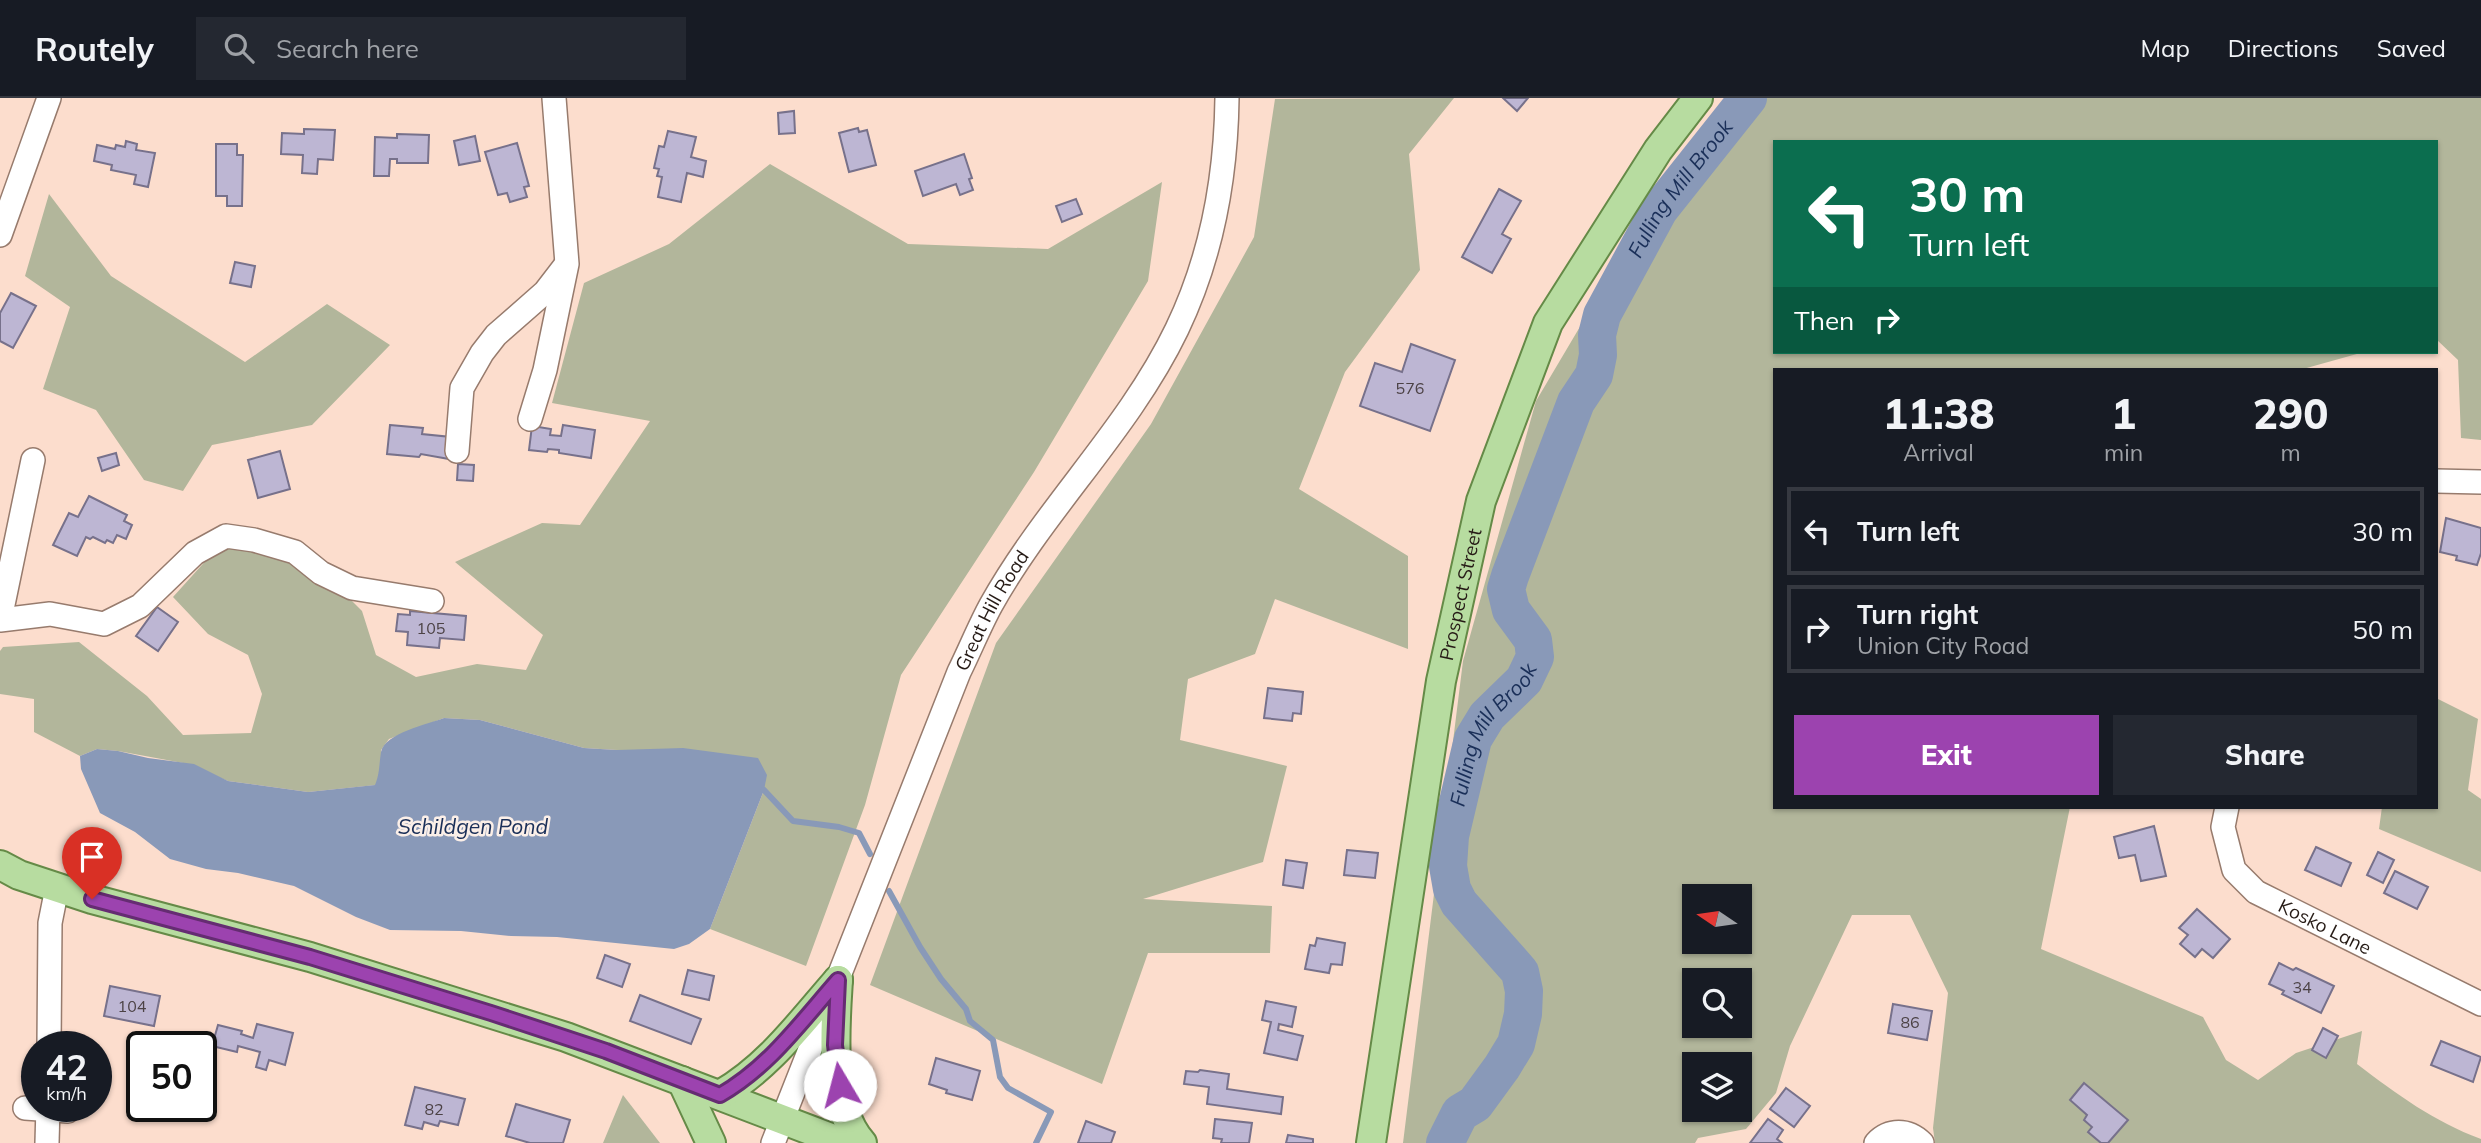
<!DOCTYPE html>
<html lang="en">
<head>
<meta charset="utf-8">
<style>
  body { margin:0; font-family:Mulish,sans-serif; background:#242831; color:#f1f3f6; height:100vh; display:flex; flex-direction:column; font-size:26px; white-space:nowrap }
  * { box-sizing:border-box; margin:0 }
  p { font-size:23px; color:#9ea1a6 }
  .icon { flex:none; width:38px; height:38px; fill:none; stroke:currentColor; stroke-width:2; stroke-linecap:round; stroke-linejoin:round }
  .map { position:relative; flex:1; overflow:hidden }
  .drawer { position:absolute; left:1773px; top:270px; width:665px; height:441px; display:flex; flex-direction:column; background:#171b24; border-radius:0px; box-shadow:0 2px 5px #0004 }
  .drawer>* { flex:none }
  .hud { position:absolute; left:1773px; top:42px; width:665px; height:214px; border-radius:0px; box-shadow:0 2px 5px #0004; background:#0b6e4f; color:#fff; overflow:hidden }
  .needle { width:46px; rotate:283deg }
  .buttons { position:absolute; left:1682px; top:786px; display:grid; gap:14px }
  .buttons a { display:grid; place-items:center; width:70px; height:70px; border-radius:0px; background:#171b24; box-shadow:0 2px 5px #0004; font-size:35px }
  .speed { position:absolute; left:21px; top:933px; display:flex; gap:14px; font-size:35px; font-weight:700; text-align:center }
  .speed>* { display:grid; place-content:center; width:91px; height:91px; border-radius:50%; background:#171b24; box-shadow:0 2px 5px #0004; line-height:1 }
  .speed small { font-size:18px; font-weight:400 }
  .speed .limit { border:4px solid #111; border-radius:10px; background:#fff; color:#111 }
  .pin { position:absolute; display:grid; place-items:center; width:60px; height:60px; color:#fff; margin:-72px -30px; border-radius:50% 50% 50% 0; rotate:-45deg; box-shadow:0 0 7px #0007 }
  .pin .icon { rotate:45deg }
  .me { position:absolute; width:77px; margin:-38px; rotate:352deg; stroke-linejoin:round; filter:drop-shadow(0 0 5px #0008) }
  .turn { display:flex; align-items:center; gap:24px; height:147px; padding:0 21px; font-size:32px }
  .turn .icon { width:91px; height:91px; stroke-width:2.5 }
  .turn b { display:block; font-size:49px; line-height:60px }
  .then { display:flex; align-items:center; height:66px; padding:0 21px; background:#0003; gap:14px; font-size:26px }
  .eta { display:flex; justify-content:space-evenly; align-items:center; height:119px; text-align:center }
  .eta b { font-size:42px; font-weight:800; line-height:49px }
  .primary-button { display:flex; gap:14px; margin-top:auto; padding:14px 21px }
  .primary-button a { flex:1; height:80px; border-radius:0px; background:#9c43af; color:#fff; font-size:28px; font-weight:800; line-height:80px; text-align:center }
  .primary-button a+a { background:#242831; color:#f1f3f6 }
  ul { padding:0; list-style:none }
  li { display:flex; align-items:center; gap:21px; height:88px; margin:0 14px 10px; padding:0 7px; border:4px solid #363941; border-radius:0px }
  li div { flex:1 }
  li b { display:block; font-size:26px }
  li em { font-style:normal }
  header { display:flex; align-items:center; gap:42px; box-sizing:border-box; height:98px; padding:0 35px; background:#171b24; border-bottom:2px solid #363941 }
  header strong { font-size:33px }
  nav { display:flex; gap:38px; margin-inline-start:auto; font-size:24px }
  .search { width:490px; height:63px; background:#242831; display:flex; align-items:center; gap:18px; box-sizing:border-box; padding:0 24px; border-radius:0px; color:#9ea1a6; font-size:26px }
  .map>svg:first-child { display:block }
</style>
</head>
<body>
<header>
<strong>Routely</strong>
<div class="search"><svg class="icon" aria-label="search" viewBox="0 0 24 24"><circle cx="10" cy="10" r="6"/><path d="M15 15l6 6"/></svg>Search here</div>
<nav><a>Map</a><a>Directions</a><a>Saved</a></nav>
</header>
<div class="map">
<svg width="2481" height="1045" viewBox="0 0 2481 1045">
  <rect width="100%" height="100%" fill="#fcddcd"/>
  <g fill="#b2b69b" fill-rule="evenodd">
    <path d="M1454 0 1409 56 1420 172 1345 274 1299 391 1408 458V551L1275 501 1255 556 1188 581 1180 642 1287 668 1263 764 1143 801 1272 808 1270 855H1148L1102 986 870 887 996 545 1151 326 1254 139 1275 1Z"/>
    <path d="M1725 0H2481V342L2461 340 2458 262 2436 241V44H1774V254H2364L2303 271H1774V709H2070L2041 851 2203 919 2226 962 2258 982 2296 955 2362 933 2357 966C2398 997 2433 1023 2481 1041V1045H1935L1933 1030 1948 895 1910 817H1852L1790 948 1776 995 1746 1031 1698 1040 1695 1045H1403L1463 563 1536 303 1687 48ZM1694 798H1740V844H1694ZM1694 882H1740V928H1694ZM1694 966H1740V1012H1694Z"/>
    <path d="M770 66 908 146 1048 151 1162 84 1148 183 1034 374 901 577 865 707 806 868 710 831 764 692 617 652 584 650 480 622 444 620 389 641 381 652V672L376 687 308 694 228 683 183 665 118 653 97 651 80 658 34 634V601L0 596V553L3 549 79 544 147 598 183 637 251 635 262 596 248 557 208 536 173 499 210 458 231 446 291 461 338 489 362 513 376 557 416 579 477 566 526 572 543 537 455 464 542 425 580 427 650 323 552 305 584 185 669 146Z"/>
    <path d="M49 96 111 178 245 264 327 206 390 247 312 327 212 347 183 393 144 382 96 312 43 291 70 209 25 178Z"/>
    <path d="M2436 600 2478 621 2468 692 2481 701V774L2379 731 2382 709H2436Z"/>
    <path d="M623 997 660 1045H603Z"/>
  </g>
  <path fill="#8999b8" d="M444 620 480 622 584 650 617 652 683 650 758 660 767 677 764 692 710 831 689 846 674 851 557 839 511 838 461 833 390 832 356 819 294 788 238 775 206 771 170 761 135 734 100 715 81 671 80 658 97 651 118 653 148 660 194 666 228 683 308 694 375 687C380 675 379 666 381 654 385 635 428 626 444 620Z"/>
  <g fill="none" stroke-linecap="round" stroke-linejoin="round">
    <g stroke="#8999b8" stroke-width="6">
      <path d="M764 692 793 723 839 729 859 735 870 756"/>
      <path d="M889 793 920 849 941 881 966 911 970 923 993 942 1000 979 1008 990 1051 1014 1036 1045"/>
    </g>
    <path stroke="#8999b8" stroke-width="38" id="s1" d="M1445 1045 1460 1015 1475 1006 1502 969 1516 946 1523 916 1524 893 1520 874 1459 805 1452 791 1448 768 1450 738 1473 641 1487 618 1524 582 1535 559 1533 542 1511 512 1506 491 1510 478 1576 304 1594 277 1598 257 1597 237 1602 217 1659 112 1748 0"/>
  </g>
  <g fill="#bdb6d3" stroke="#77718b" stroke-width="2">
    <path d="M1503 0H1528L1517 13Z"/>
    <path d="M794 13 795 35 779 36 778 15Z"/>
    <path d="M858 30 859 34 867 32 876 67 849 74 839 35Z"/>
    <path d="M304 31 335 32 333 62 318 61 317 76 302 75 303 57 281 56 282 35 304 36Z"/>
    <path d="M668 33 696 39 691 59 706 63 703 79 687 75 681 104 658 99 662 79 657 78 659 71 654 70 659 48 664 49Z"/>
    <path d="M397 36 429 37 428 65H397V61H390L389 78H374L375 39 397 40Z"/>
    <path d="M475 38 480 63 459 67 454 43Z"/>
    <path d="M126 43 137 46 136 52 155 55 148 89 134 86 136 77 111 72 112 67 94 63 97 47 115 51 116 47 125 49Z"/>
    <path d="M517 45 529 88 524 89 527 99 510 104 507 95 498 97 485 54Z"/>
    <path d="M216 46H237V57H243L242 108H227V98H216Z"/>
    <path d="M964 56 972 80 969 81 973 92 960 97 956 86 923 98 915 73Z"/>
    <path d="M1499 91 1521 103 1502 136 1511 141 1492 175 1462 159Z"/>
    <path d="M1076 101 1082 116 1062 124 1056 108Z"/>
    <path d="M235 164 255 168 251 189 230 185Z"/>
    <path d="M11 195 36 208 13 250 0 243V215Z"/>
    <path d="M1411 246 1455 262 1430 333 1360 308 1375 265 1402 274Z"/>
    <path d="M390 327 423 330 422 336 451 339 449 361 421 356 419 359 387 356Z"/>
    <path d="M563 327 595 332 591 360 559 355V352L548 351 547 354 529 352 532 328 551 331 550 337 561 338Z"/>
    <path d="M280 353 290 391 258 400 248 362Z"/>
    <path d="M116 355 119 367 102 373 98 360Z"/>
    <path d="M458 366 474 367 473 383 457 382Z"/>
    <path d="M89 398 127 417 124 423 132 427 126 441 117 437 113 445 107 442 105 445 93 439 90 441 86 439 77 458 53 447 69 415 78 419Z"/>
    <path d="M2446 420 2481 430V455L2477 467 2456 462 2457 458 2440 454Z"/>
    <path d="M157 509 178 524 158 553 136 538Z"/>
    <path d="M410 513 466 518 464 542 440 540 439 550 407 547 408 534 396 533 398 516 410 517Z"/>
    <path d="M1268 590 1303 594 1301 616 1293 615 1292 623 1264 620Z"/>
    <path d="M2154 728 2166 778 2141 783 2135 757 2119 760 2114 739Z"/>
    <path d="M2316 749 2351 765 2341 788 2305 772Z"/>
    <path d="M1347 752 1378 755 1375 780 1344 777Z"/>
    <path d="M2378 754 2394 762 2383 785 2367 777Z"/>
    <path d="M1286 762 1307 765 1303 790 1283 787Z"/>
    <path d="M2395 773 2428 789 2417 811 2384 795Z"/>
    <path d="M2197 811 2230 841 2213 860 2202 851 2195 859 2180 846 2188 837 2179 830Z"/>
    <path d="M1317 840 1345 845 1342 867 1331 866 1329 875 1305 871 1310 847 1315 848Z"/>
    <path d="M605 857 630 866 622 889 597 880Z"/>
    <path d="M2279 865 2293 872 2296 870 2334 888 2321 915 2282 896 2284 893 2269 886Z"/>
    <path d="M688 872 714 878 709 902 682 896Z"/>
    <path d="M110 888 160 898 154 928 104 918Z"/>
    <path d="M640 897 701 921 691 946 630 923Z"/>
    <path d="M1266 903 1296 909 1292 929 1279 926 1278 932 1303 938 1297 962 1264 955 1271 924 1262 922Z"/>
    <path d="M1893 906 1932 913 1927 942 1888 935Z"/>
    <path d="M257 926 293 935 285 967 269 962 266 972 256 969 260 954 238 948 237 954 212 948 218 927 242 933 241 936 253 940Z"/>
    <path d="M2323 930 2338 938 2326 960 2312 952Z"/>
    <path d="M2441 943 2481 959 2473 984 2431 967Z"/>
    <path d="M936 960 980 973 972 1002 946 995 947 992 929 986Z"/>
    <path d="M1200 972 1229 976 1227 991 1283 999 1281 1016 1207 1006 1209 989 1184 986 1186 973 1198 974Z"/>
    <path d="M2084 985 2128 1022 2108 1045H2101L2088 1034 2092 1029 2084 1022 2087 1017 2070 1002Z"/>
    <path d="M415 989 465 1001 458 1027 440 1023 438 1028 424 1024 422 1031 405 1027Z"/>
    <path d="M1786 990 1810 1008 1794 1029 1770 1011Z"/>
    <path d="M516 1006 570 1022 563 1045H530L506 1038Z"/>
    <path d="M1215 1021 1252 1025 1249 1045H1221L1222 1041 1213 1040Z"/>
    <path d="M1768 1021 1783 1032 1777 1041 1782 1045H1750Z"/>
    <path d="M1086 1023 1115 1034 1111 1045H1078Z"/>
    <path d="M1288 1037 1313 1041V1045H1286Z"/>
  </g>
  <g fill="none" stroke-linecap="round" stroke-linejoin="round">
    <defs>
      <g id="minor">
        <path d="M0 137 49 0"/>
        <path d="M530 321 545 272 567 166 554 0"/>
        <path d="M457 353 462 290 482 255 496 237 545 194 565 168"/>
        <path d="M2436 383 2481 384"/>
        <path d="M0 521 33 362"/>
        <path d="M0 522 50 516 104 526 140 508 195 455 226 438 254 442 295 454 321 475 352 490 432 503"/>
        <path id="s2" d="M2227 709 2223 729 2234 772 2256 794 2481 906"/>
        <path d="M49 948 50 825 57 790"/>
        <path d="M25 1010 68 1013"/>
        <path d="M47 1045 48 1008"/>
        <path id="s3" d="M773 1045 959 574C970 552 979 529 991 507 1045 410 1129 331 1177 231 1212 158 1226 80 1227 0"/>
        <path d="M1876 1045C1889 1031 1908 1031 1922 1045"/>
      </g>
      <g id="major">
        <path d="M0 767 19 777 92 801 310 859 566 939 844 1045"/>
        <path d="M838 882C835 930 828 1007 862 1045"/>
        <path d="M682 983 711 1045"/>
        <path d="M720 997C769 969 801 924 838 882"/>
        <path id="s4" d="M1371 1045 1441 583 1481 403 1548 225 1658 52 1698 0"/>
      </g>
    </defs>
    <use href="#minor" stroke="#977b6d" stroke-width="26"/>
    <use href="#major" stroke="#658a47" stroke-width="32"/>
    <use href="#minor" stroke="#fff" stroke-width="23"/>
    <use href="#major" stroke="#b7dca0" stroke-width="28"/>
  </g>
  <g fill="none" stroke-linecap="round" stroke-linejoin="round">
    <defs>
      <path id="route" d="M92 801 310 859 491 915 606 953 720 997C769 969 801 924 838 882L835 947 840 987"/>
    </defs>
    <use href="#route" stroke="#652c72" stroke-width="18"/>
    <use href="#route" stroke="#9c43af" stroke-width="12"/>
  </g>
  <g text-anchor="middle" stroke-width="5" stroke-linejoin="round" paint-order="stroke">
    <g font-size="16" fill="#4c4245">
      <text x="1410" y="296">576</text>
      <text x="431" y="536">105</text>
      <text x="2302" y="895">34</text>
      <text x="132" y="914">104</text>
      <text x="1910" y="930">86</text>
      <text x="434" y="1017">82</text>
    </g>
    <g font-size="19" fill="#261b16" stroke="#fbefe8">
      <text dy="7" stroke="none"><textPath href="#s4" startOffset="556">Prospect Street</textPath></text>
      <text dy="7" stroke="none"><textPath href="#s3" startOffset="576">Great Hill Road</textPath></text>
      <text dy="7" stroke="none"><textPath href="#s2" startOffset="173">Kosko Lane</textPath></text>
    </g>
    <g font-size="21" font-style="italic" fill="#1a2f58" stroke="#fbefe8">
      <text dy="7" stroke="none"><textPath href="#s1" startOffset="1080">Fulling Mill Brook</textPath></text>
      <text dy="7" stroke="none"><textPath href="#s1" startOffset="471">Fulling Mill Brook</textPath></text>
      <text x="473" y="736">Schildgen Pond</text>
    </g>
  </g>
</svg>
<div class="buttons">
<a><svg class="needle" viewBox="-14 -14 28 28"><path d="M0-13l5 13h-10z" fill="#e53935"/><path d="M0 13l5-13h-10z" fill="#9ea1a6"/></svg></a>
<a><svg class="icon" aria-label="search" viewBox="0 0 24 24"><circle cx="10" cy="10" r="6"/><path d="M15 15l6 6"/></svg></a>
<a><svg class="icon" aria-label="layers" viewBox="0 0 24 24"><path d="M12 4l9 5-9 5-9-5zM3 14l9 5 9-5"/></svg></a>
</div>
<div class="speed"><div>42<small>km/h</small></div><div class="limit">50</div></div>
<div class="pin" style="left:92px;top:801px;background:#d93025"><svg class="icon" aria-label="arrive" viewBox="0 0 24 24"><path d="M6 21V4h12l-3 4 3 4H6"/></svg></div>
<svg class="me" style="left:840px;top:987px" viewBox="-20 -20 40 40"><circle r="19" fill="#fff"/><path d="M0-13L10 11 0 6-10 11z" fill="#9c43af"/></svg>
<div class="hud">
<div class="turn"><svg class="icon" aria-label="left" viewBox="0 0 24 24"><path d="M17 20v-9H6M10 6l-5 5 5 5"/></svg><div><b>30 m</b>Turn left</div></div>
<div class="then">Then<svg class="icon" aria-label="right" viewBox="0 0 24 24"><path d="M7 20v-9h11M14 6l5 5-5 5"/></svg></div>
</div>
<section class="drawer">
<div class="eta">
<div><b>11:38</b><p>Arrival</p></div>
<div><b>1</b><p>min</p></div>
<div><b>290</b><p>m</p></div>
</div>
<ul>
<li><svg class="icon" aria-label="left" viewBox="0 0 24 24"><path d="M17 20v-9H6M10 6l-5 5 5 5"/></svg><div><b>Turn left</b></div><em>30 m</em></li>
<li><svg class="icon" aria-label="right" viewBox="0 0 24 24"><path d="M7 20v-9h11M14 6l5 5-5 5"/></svg><div><b>Turn right</b><p>Union City Road</p></div><em>50 m</em></li>
</ul>
<div class="primary-button"><a>Exit</a><a>Share</a></div>
</section>
</div>
</body>
</html>
